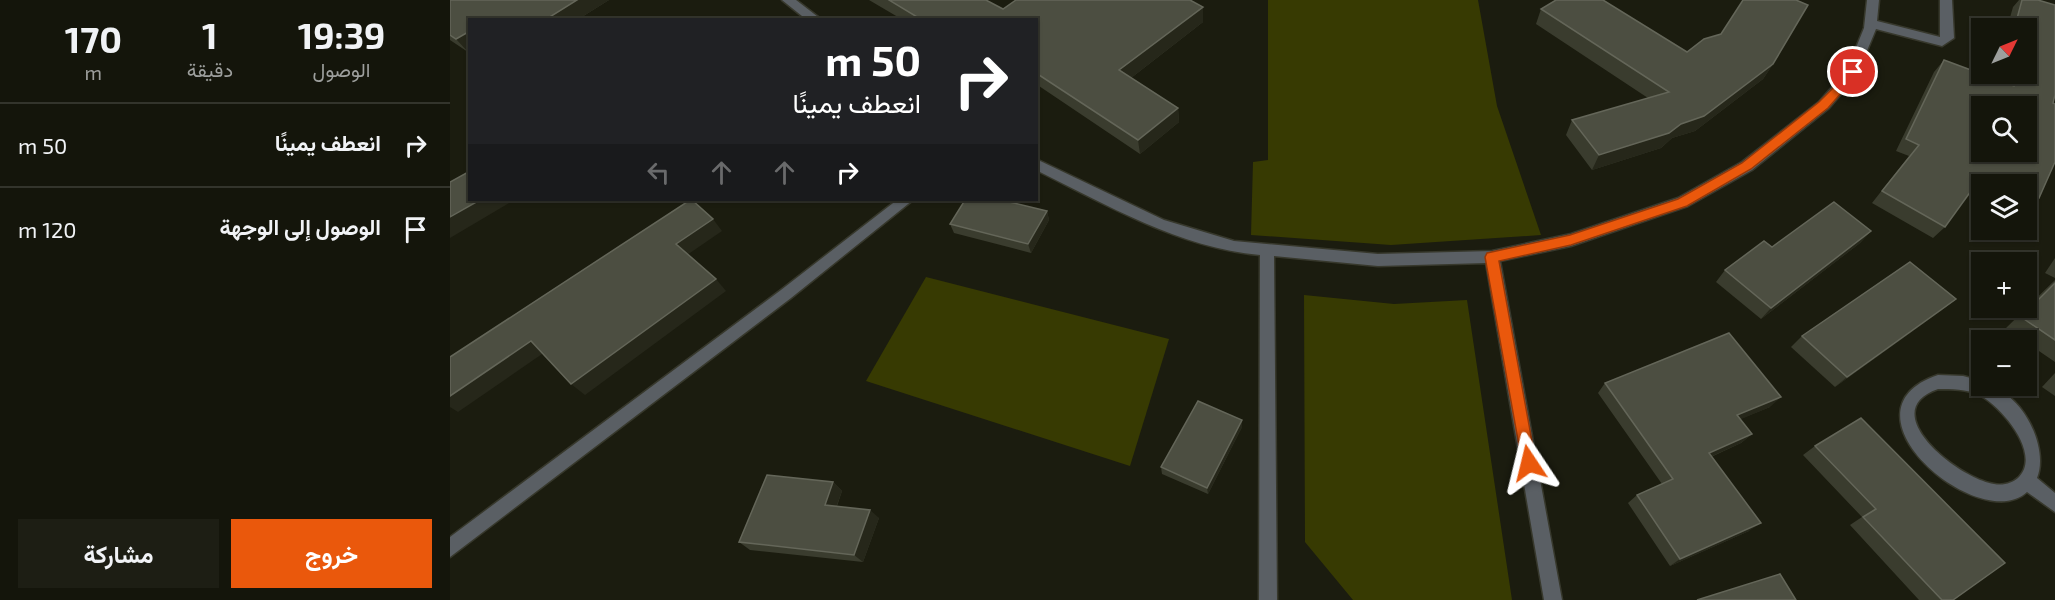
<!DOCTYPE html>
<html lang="ar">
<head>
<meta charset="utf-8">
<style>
  body { margin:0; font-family:"Exo 2",Vazirmatn,sans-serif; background:#1d1e14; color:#f1f3f6; direction:rtl; height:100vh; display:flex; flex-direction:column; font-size:22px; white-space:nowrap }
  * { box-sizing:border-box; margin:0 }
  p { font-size:20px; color:#9d9f9d }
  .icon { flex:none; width:33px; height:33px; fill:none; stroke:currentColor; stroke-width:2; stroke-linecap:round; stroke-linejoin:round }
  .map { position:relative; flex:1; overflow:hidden; direction:ltr }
  .details { display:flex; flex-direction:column; background:#14150b; width:450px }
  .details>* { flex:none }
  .banner { position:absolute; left:18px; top:18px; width:570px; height:183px; border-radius:0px; box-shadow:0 2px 4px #0004,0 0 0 2px #33342c; direction:rtl; background:#202124; color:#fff; overflow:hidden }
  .needle { width:39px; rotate:47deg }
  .buttons { position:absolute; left:1521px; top:18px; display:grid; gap:12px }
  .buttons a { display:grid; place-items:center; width:66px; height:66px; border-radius:0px; background:#14150b; box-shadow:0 2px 4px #0004,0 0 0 2px #33342c; font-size:30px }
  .pin { position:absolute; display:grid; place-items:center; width:51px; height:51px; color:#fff; margin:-26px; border:3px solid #fff; border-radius:50%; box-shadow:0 2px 6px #0007 }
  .me { position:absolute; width:66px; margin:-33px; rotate:350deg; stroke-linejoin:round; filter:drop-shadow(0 0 4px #0008) }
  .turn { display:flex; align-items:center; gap:21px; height:126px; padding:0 18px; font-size:27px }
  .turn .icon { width:78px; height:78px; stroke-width:2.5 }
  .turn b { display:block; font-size:42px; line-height:51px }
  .lanes { display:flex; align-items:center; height:57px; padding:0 18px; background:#0003; justify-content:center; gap:30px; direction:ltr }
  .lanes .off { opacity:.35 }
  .eta { display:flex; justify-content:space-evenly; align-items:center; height:102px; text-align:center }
  .eta b { font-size:36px; font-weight:700; line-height:42px }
  .action { display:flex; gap:12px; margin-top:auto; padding:12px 18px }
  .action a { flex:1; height:69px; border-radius:0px; background:#ea580c; color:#fff; font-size:24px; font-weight:700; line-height:69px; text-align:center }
  .action a+a { background:#1d1e14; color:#f1f3f6 }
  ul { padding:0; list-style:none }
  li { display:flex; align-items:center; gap:18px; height:84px; padding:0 18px; border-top:2px solid #33342c }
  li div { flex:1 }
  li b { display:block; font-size:22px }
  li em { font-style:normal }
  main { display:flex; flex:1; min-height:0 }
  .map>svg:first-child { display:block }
</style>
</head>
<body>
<main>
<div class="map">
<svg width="1605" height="600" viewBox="0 0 1605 600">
  <rect width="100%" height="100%" fill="#1b1c0f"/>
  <g fill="#373a02">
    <path d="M818 0H1028L1047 106 1091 235 941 245 801 235 803 162 818 160Z"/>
    <path d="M476 277 719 339 680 466 416 381Z"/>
    <path d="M854 295 944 304 1017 300 1062 600H903L855 542Z"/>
  </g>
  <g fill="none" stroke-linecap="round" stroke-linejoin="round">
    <defs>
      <g id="minor">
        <path d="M332 0H346L372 20H357Z"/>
        <path d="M1417 0H1429L1427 21 1490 37V0H1502L1504 38 1492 46 1426 29 1407 75 1379 108 1302 170 1238 206 1121 246 1050 261 1112 600H1094L1036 263 928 266 824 256 827 600H809L810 255C730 248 657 205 586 170V159L714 220 784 241 928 254 1042 251 1121 234 1228 198 1292 162 1369 102 1397 70 1414 28Z"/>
        <path d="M447 200H463L341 298 0 557V537L331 290Z"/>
        <path d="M1488 375 1513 376 1532 381V386C1569 386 1600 446 1587 478L1605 493V512L1577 492C1530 536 1381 411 1488 375ZM1488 389C1501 389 1517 389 1529 395 1550 405 1592 453 1569 477 1563 483 1553 486 1544 484 1507 478 1424 411 1488 389Z"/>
      </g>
    </defs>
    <use href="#minor" stroke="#37382c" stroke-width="3"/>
    <use href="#minor" fill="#5a5f64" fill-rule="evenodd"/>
  </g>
  <g fill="#3a3c2e">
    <path d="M0 0H159L127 20H20V51L18 52 0 40Z"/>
    <path d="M419 0H536L553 9 753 22 681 78 728 108 729 122 690 154 586 84V20H453Z"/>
    <path d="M1569 0H1588L1589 198 1576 209V184H1532V188L1525 185 1495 227 1483 238 1422 203 1459 156 1446 151 1484 72 1494 60 1556 84 1559 74H1576V28H1557L1563 7Z"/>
    <path d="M1091 9 1237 52 1323 64 1313 79 1245 131 1222 138 1211 148 1142 170 1116 135 1122 120 1198 98 1086 24Z"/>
    <path d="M597 211 599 220 581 253 504 233 500 224Z"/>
    <path d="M1421 231 1410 243 1311 319 1266 282 1275 270 1322 247Z"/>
    <path d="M1605 258V278L1595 273Z"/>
    <path d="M1605 280V362L1576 342V340H1574L1556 328Z"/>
    <path d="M1506 299 1492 310 1385 387 1341 347 1352 336Z"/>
    <path d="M1605 373V396L1592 387Z"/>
    <path d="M1155 383 1320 407 1290 419 1302 434 1291 443 1261 457 1299 531 1220 566 1178 503 1187 495 1212 484 1148 393Z"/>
    <path d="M792 427 758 494 712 474 711 467Z"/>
    <path d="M1365 446 1555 563 1503 600H1469L1400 525 1412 517 1353 455Z"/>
    <path d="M383 482 392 491 387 506 429 518 413 562 300 550 289 542Z"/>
  </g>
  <g fill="#26271a">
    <path d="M127 0H159L127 20H95Z"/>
    <path d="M753 7V22L672 85 669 70Z"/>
    <path d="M20 31V51L18 52 6 39Z"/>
    <path d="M1323 64 1313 79 1245 131 1222 138 1211 148 1142 170 1149 155 1231 124Z"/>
    <path d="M728 108 729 122 690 154 688 140Z"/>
    <path d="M30 200H64L0 238V217Z"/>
    <path d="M597 211 599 220 581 253 578 244Z"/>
    <path d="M263 219 272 231 237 255 226 244Z"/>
    <path d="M1421 231 1410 243 1311 319 1321 308Z"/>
    <path d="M266 279 276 291 135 395 121 384Z"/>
    <path d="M1506 299 1492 310 1385 387 1397 377Z"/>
    <path d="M81 341 95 352 8 412 0 407V396Z"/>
    <path d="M1331 397 1320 407 1277 425 1287 415Z"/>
    <path d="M792 420V427L758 494 757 488Z"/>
    <path d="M1302 434 1291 443 1249 462 1259 453Z"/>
    <path d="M383 482 392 491 384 513 375 505Z"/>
    <path d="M420 510 429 518 413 562 404 555Z"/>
    <path d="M1311 523 1299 531 1220 566 1230 559Z"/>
  </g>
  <g fill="#4c4e41" stroke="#646659" stroke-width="1.5" fill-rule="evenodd">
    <path d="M0 0H127L95 20H20V31L6 39 0 35Z"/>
    <path d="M439 0H536L553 9 566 0H740L753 7 669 70 728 108 688 140 586 73V20H472Z"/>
    <path d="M1106 0H1153L1237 52 1254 39 1271 34 1293 0H1346L1358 5 1323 64 1254 116 1231 124 1219 133 1149 155 1122 120 1219 92 1091 9Z"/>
    <path d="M1572 0H1588L1605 5V95L1603 103 1605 104V162L1589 198 1576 192V184H1560L1534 173 1495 227 1432 191 1469 145 1456 139 1494 60 1564 86 1567 74H1576V34L1578 30 1576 28 1565 26ZM1532 106H1576V152H1532Z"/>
    <path d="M20 171V200H30L0 217V182Z"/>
    <path d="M240 200H242L263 219 226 244 266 279 121 384 81 341 0 396V357Z"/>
    <path d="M515 200H551L597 211 578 244 500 224Z"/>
    <path d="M1384 202 1421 231 1321 308 1275 270 1314 241 1322 247Z"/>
    <path d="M1460 262 1506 299 1397 377 1352 336Z"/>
    <path d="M1605 283V340L1571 317Z"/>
    <path d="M1279 333 1331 397 1287 415 1302 434 1259 453 1311 523 1230 559 1187 495 1223 479 1155 383Z"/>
    <path d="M748 401 792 420 757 488 711 467Z"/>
    <path d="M1411 418 1555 563 1503 600H1492L1413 517 1426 509 1365 446Z"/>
    <path d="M317 475 383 482 375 505 420 510 404 555 289 542Z"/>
    <path d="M1330 574 1346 600H1247Z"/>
  </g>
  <path fill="#ea580c" stroke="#983908" stroke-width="1.5" d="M1403 68 1408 72 1407 75 1378 108 1301 169 1237 206 1121 245 1049 261 1086 463 1084 468H1073L1035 257 1037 253 1120 235 1228 199 1292 163 1369 102Z"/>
</svg>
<div class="buttons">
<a><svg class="needle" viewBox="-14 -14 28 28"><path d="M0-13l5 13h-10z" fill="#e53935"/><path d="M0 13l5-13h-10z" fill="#9d9f9d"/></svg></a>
<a><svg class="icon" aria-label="search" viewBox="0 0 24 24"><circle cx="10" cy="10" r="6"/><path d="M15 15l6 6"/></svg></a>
<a><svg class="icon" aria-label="layers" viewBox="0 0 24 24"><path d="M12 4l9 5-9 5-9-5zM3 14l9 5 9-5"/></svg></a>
<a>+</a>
<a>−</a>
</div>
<div class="pin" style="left:1403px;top:72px;background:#d93025"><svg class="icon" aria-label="arrive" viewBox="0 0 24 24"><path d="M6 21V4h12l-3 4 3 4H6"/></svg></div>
<svg class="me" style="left:1079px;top:463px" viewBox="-20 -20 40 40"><path d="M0-17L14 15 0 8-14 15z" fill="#ea580c" stroke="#fff" stroke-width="4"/></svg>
<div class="banner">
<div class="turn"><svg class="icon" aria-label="right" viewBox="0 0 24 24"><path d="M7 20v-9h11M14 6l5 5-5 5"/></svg><div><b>50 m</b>انعطف يمينًا</div></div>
<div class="lanes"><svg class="icon off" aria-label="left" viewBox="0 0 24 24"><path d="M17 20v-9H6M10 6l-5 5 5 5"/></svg><svg class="icon off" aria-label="ahead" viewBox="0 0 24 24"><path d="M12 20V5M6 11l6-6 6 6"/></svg><svg class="icon off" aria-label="ahead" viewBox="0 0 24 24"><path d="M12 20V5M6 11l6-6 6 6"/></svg><svg class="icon" aria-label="right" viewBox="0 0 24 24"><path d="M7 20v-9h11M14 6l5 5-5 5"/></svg></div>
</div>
</div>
<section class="details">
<div class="eta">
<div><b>19:39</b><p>الوصول</p></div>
<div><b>1</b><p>دقيقة</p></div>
<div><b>170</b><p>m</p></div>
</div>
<ul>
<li><svg class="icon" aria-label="right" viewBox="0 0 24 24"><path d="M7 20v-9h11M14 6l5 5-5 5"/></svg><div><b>انعطف يمينًا</b></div><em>50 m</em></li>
<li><svg class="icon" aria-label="arrive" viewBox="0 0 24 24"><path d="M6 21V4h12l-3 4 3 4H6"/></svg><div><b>الوصول إلى الوجهة</b></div><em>120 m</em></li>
</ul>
<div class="action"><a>خروج</a><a>مشاركة</a></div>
</section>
</main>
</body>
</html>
